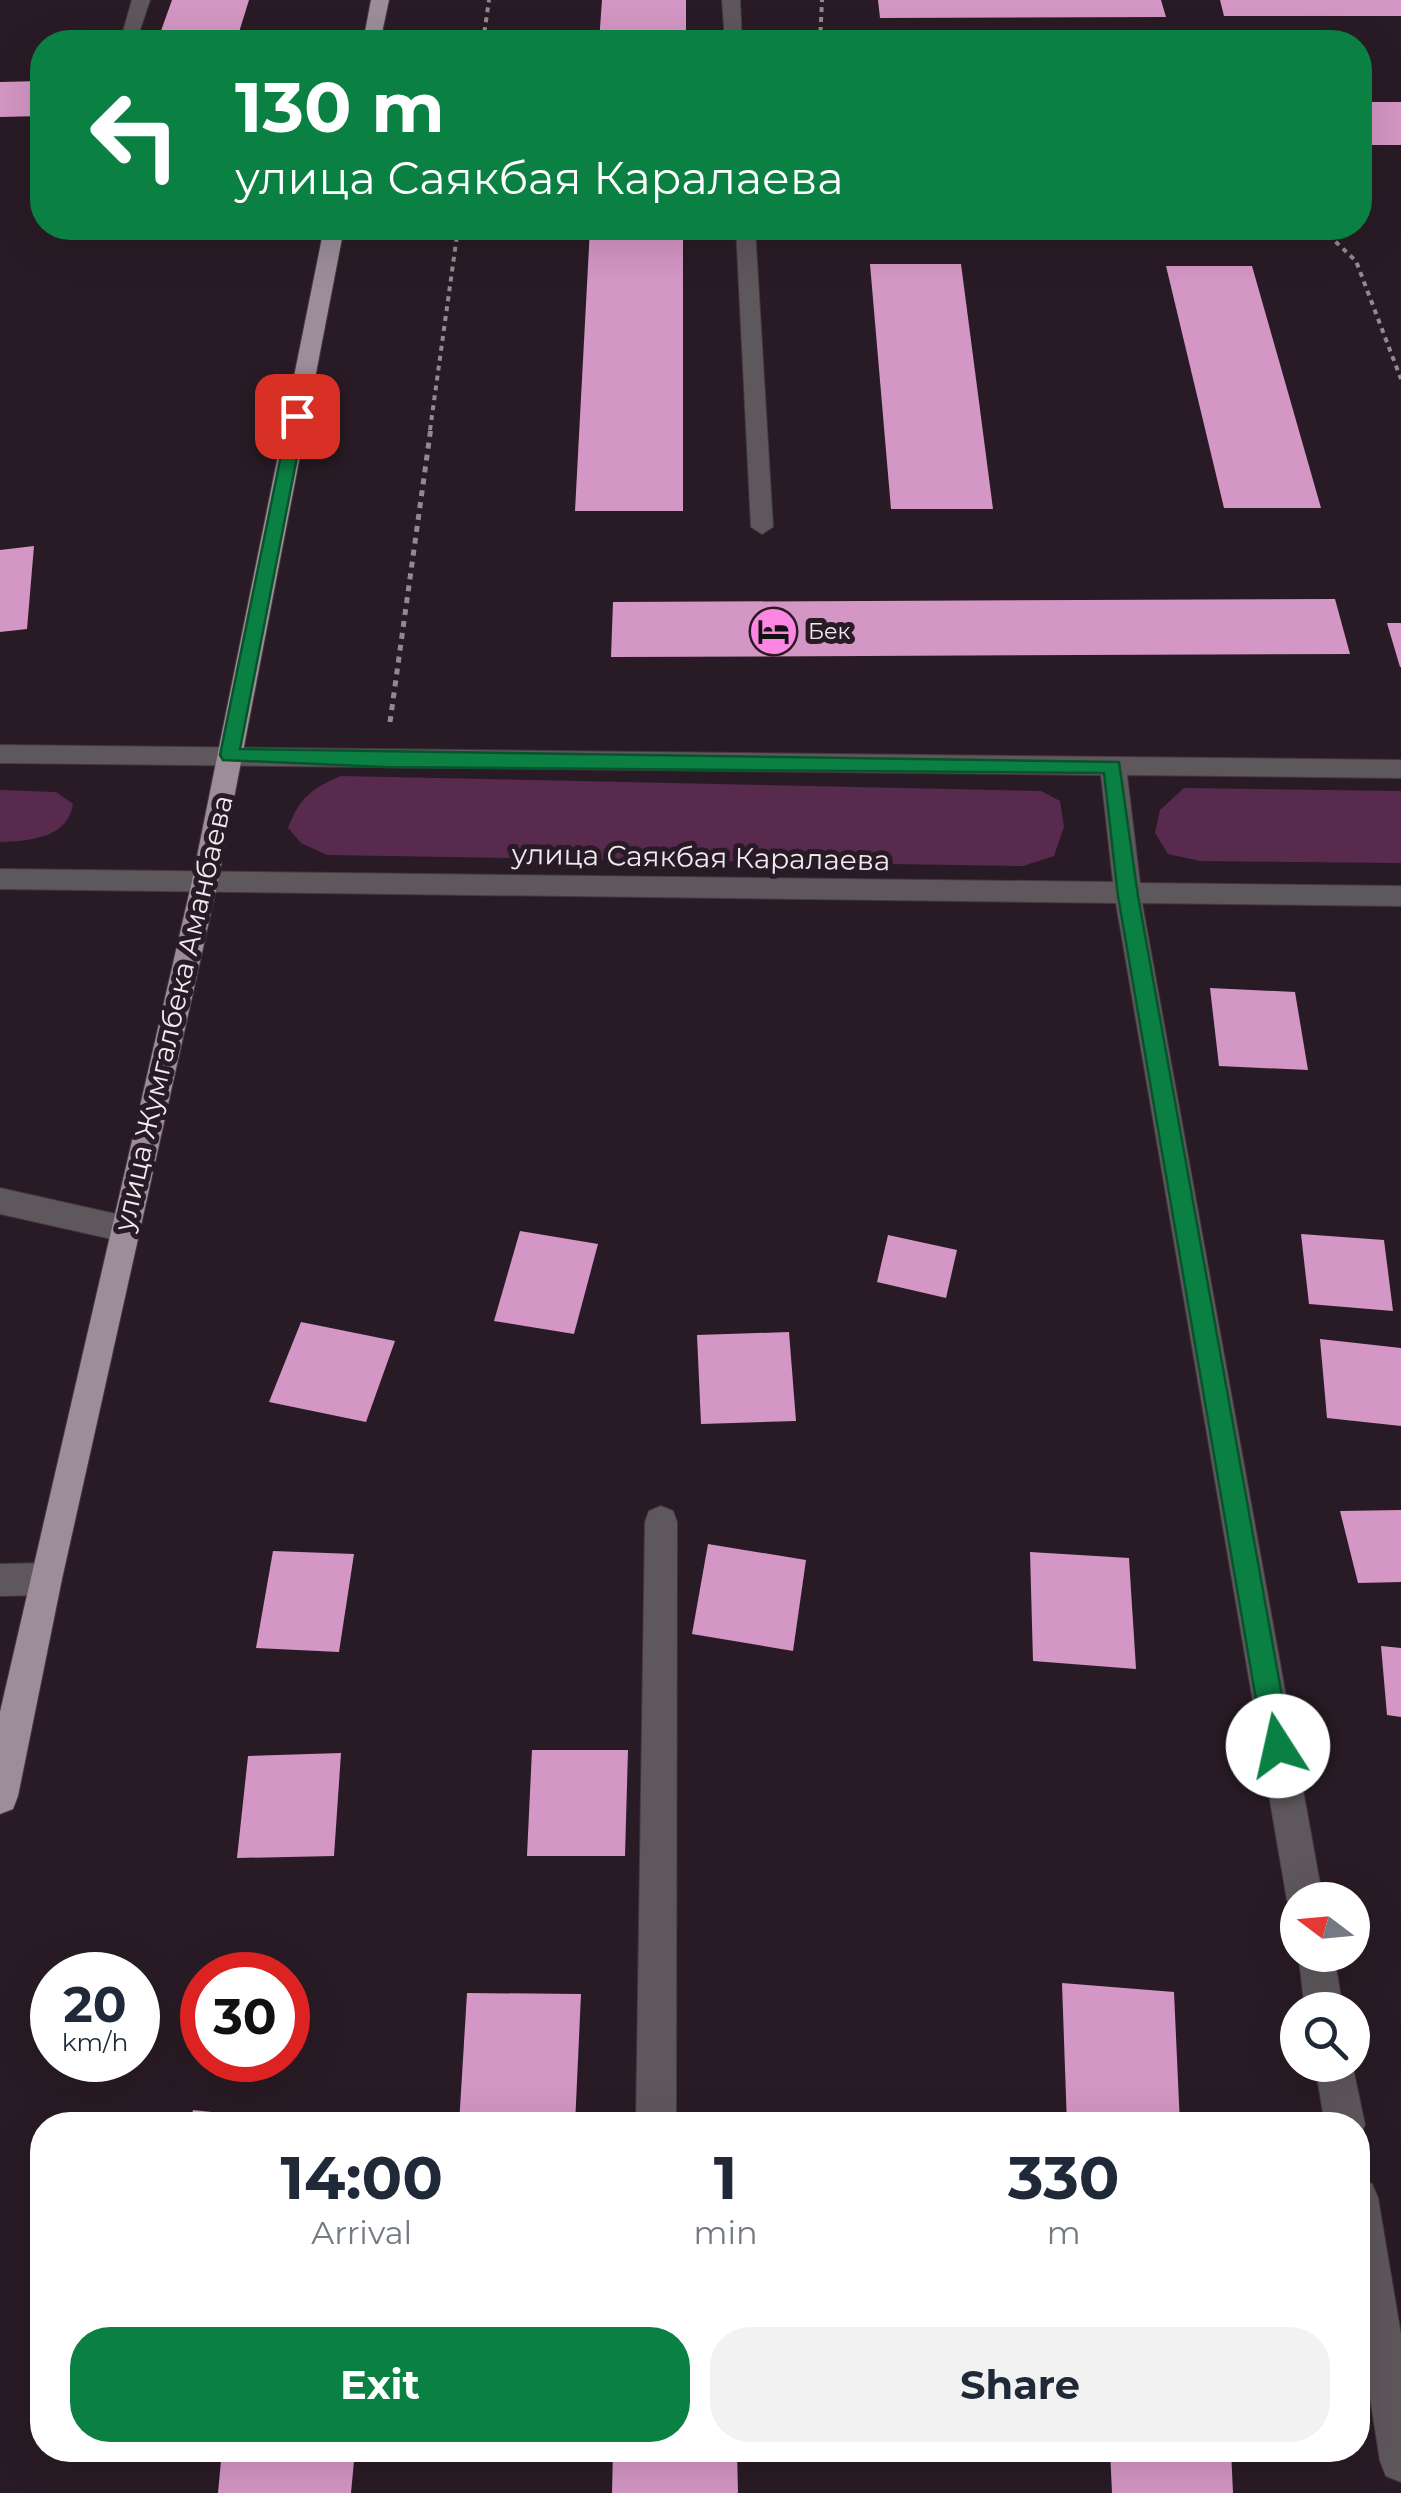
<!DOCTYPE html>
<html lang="en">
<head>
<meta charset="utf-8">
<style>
  body { margin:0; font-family:Montserrat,sans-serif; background:#f2f2f3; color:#1f2937; height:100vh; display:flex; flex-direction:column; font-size:38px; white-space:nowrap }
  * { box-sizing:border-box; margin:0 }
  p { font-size:32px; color:#747a83 }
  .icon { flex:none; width:55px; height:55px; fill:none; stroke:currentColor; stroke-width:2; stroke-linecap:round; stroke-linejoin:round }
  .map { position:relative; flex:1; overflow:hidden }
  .sheet { position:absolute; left:30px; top:2112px; width:1340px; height:350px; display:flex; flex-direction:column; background:#fff; border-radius:40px; box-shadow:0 10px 40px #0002 }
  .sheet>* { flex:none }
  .top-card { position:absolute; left:30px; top:30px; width:1342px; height:210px; border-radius:40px; box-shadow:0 10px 40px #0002; background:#0b8043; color:#fff; overflow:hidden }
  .needle { width:65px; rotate:286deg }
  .tools { position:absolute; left:1280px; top:1882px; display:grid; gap:20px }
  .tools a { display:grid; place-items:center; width:90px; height:90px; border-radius:50%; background:#fff; box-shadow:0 10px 40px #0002; font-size:50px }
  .speed { position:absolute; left:30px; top:1952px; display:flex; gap:20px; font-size:50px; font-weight:700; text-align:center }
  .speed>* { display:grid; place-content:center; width:130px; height:130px; border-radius:50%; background:#fff; box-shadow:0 10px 40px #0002; line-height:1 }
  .speed small { font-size:25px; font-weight:400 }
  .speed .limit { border:15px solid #d22; background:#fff; color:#111 }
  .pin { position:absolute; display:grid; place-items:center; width:85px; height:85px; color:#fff; margin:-42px; border-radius:20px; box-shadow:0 5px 15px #0006 }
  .me { position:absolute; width:110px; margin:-55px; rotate:350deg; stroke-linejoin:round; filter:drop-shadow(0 0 8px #0008) }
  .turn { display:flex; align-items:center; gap:35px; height:210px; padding:0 40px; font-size:45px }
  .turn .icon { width:130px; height:130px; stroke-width:2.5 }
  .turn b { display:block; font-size:70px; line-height:85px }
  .eta { display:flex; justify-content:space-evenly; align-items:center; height:170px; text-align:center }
  .eta b { font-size:60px; font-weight:700; line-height:70px }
  .action { display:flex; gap:20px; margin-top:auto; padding:20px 40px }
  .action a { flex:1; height:115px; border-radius:40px; background:#0b8043; color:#fff; font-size:40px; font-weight:700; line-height:115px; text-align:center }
  .action a+a { background:#f2f2f3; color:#1f2937 }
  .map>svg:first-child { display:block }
</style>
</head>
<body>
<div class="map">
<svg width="1401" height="2493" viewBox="0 0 1401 2493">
  <rect width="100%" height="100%" fill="#291b25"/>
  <g fill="#582a4e">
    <path d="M341 776 1041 791 1060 801 1064 827 1054 856 1023 866 327 855 301 843 288 828C299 798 312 788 341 776Z"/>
    <path d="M1184 788 1401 791V863L1200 861 1168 854 1155 833 1160 810Z"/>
    <path d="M0 790 56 792 73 804C68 838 30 841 0 842Z"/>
  </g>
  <g fill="#d496c4">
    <path d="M172 0H249L236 42H157Z"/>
    <path d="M602 0H686V42H599Z"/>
    <path d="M878 0H1161L1166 17 880 18Z"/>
    <path d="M1220 0H1401V16H1224Z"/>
    <path d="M42 81V116L0 117V82Z"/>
    <rect x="1360" y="102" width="41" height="43"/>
    <path d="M590 228H683V511H575Z"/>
    <path d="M870 264H961L993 509H891Z"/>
    <path d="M1166 266H1252L1321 508H1224Z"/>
    <path d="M34 546 27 629 0 632V550Z"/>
    <path d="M1335 599 1350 654 611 657 613 602Z"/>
    <path d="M1387 623H1401V667H1400Z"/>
    <path d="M1210 988 1295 992 1308 1070 1219 1066Z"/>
    <path d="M520 1231 598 1244 574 1334 494 1321Z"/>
    <path d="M1301 1234 1384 1240 1393 1311 1309 1304Z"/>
    <path d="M888 1235 957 1250 946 1298 877 1282Z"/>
    <path d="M301 1322 395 1341 366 1422 269 1402Z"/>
    <path d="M789 1332 796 1421 701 1424 697 1335Z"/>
    <path d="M1320 1339 1401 1348V1426L1327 1418Z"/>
    <path d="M1401 1510V1582L1358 1583 1340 1511Z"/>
    <path d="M708 1544 806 1560 793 1651 692 1634Z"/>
    <path d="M273 1551 354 1554 339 1652 256 1648Z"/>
    <path d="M1030 1552 1129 1558 1136 1669 1033 1661Z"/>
    <path d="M1381 1646 1401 1648V1717L1387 1715Z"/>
    <path d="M532 1750H628L625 1856H527Z"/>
    <path d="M341 1753 334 1856 237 1858 248 1756Z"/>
    <path d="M1062 1983 1174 1992 1180 2125H1067Z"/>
    <path d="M467 1993 581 1994 575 2125H459Z"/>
    <path d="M193 2110 306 2122 305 2125H189Z"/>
    <path d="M222 2450H355L351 2493H218Z"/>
    <path d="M613 2450H737L738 2493H612Z"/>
    <path d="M1110 2450H1231L1233 2493H1112Z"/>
  </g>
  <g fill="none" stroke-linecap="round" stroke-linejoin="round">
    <defs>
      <g id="minor">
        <path d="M132 0H150L136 42H120Z"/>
        <path d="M722 0H740L742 42H725Z"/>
        <path d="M736 228H755L773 527 762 534 751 527Z"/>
        <path d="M0 745 1401 760V778L1127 775 1140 883 1401 886V906L1142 903 1323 1900H1298V1915L1292 1913 1287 1900 1116 903 0 889V869L1113 882 1101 775 0 763Z"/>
        <path d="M0 1188 125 1216 136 1220 140 1229 136 1238 125 1242 0 1214Z"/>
        <path d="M661 1506 673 1511 677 1522 676 2125H636L645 1522 649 1511Z"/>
        <path d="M45 1563 57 1568 62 1579 57 1590 45 1595 0 1596V1564Z"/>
        <path d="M1298 1952 1334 1955 1343 2010H1305Z"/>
        <path d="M1352 2063 1365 2125 1358 2139V2125H1325L1315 2065Z"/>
        <path d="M1358 2178 1372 2184 1378 2198 1401 2335V2482L1386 2476 1380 2461 1358 2320Z"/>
      </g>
      <g id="major">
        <path d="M371 0H389L380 42H363Z"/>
        <path d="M324 228H344L218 881 62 1579 18 1796 13 1809 0 1814V1712L192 881Z"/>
      </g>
    </defs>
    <use href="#minor" stroke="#453841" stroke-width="2"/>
    <use href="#major" stroke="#453841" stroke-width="2"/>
    <g stroke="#948891" stroke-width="4" stroke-dasharray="5 5" stroke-linecap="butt">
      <path d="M483 42 489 0"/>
      <path d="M820 42 822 0"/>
      <path d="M1321 228 1356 261 1401 379"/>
      <path d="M430 430 458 228"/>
    </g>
    <path stroke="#948891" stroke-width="5" stroke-dasharray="6 6" stroke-linecap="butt" d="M390 722 431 427"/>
    <use href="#minor" fill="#5e575c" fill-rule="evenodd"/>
    <use href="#major" fill="#9c8d98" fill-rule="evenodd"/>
  </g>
  <path fill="#0b8043" stroke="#07532c" stroke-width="2.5" d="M297 411 305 416 240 749 1119 762 1138 896 1291 1746 1287 1755 1278 1759 1268 1755 1264 1746 1118 896 1104 773 385 767 223 760 220 755 289 416Z"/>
  <defs>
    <symbol id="hotel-disc" viewBox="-11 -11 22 22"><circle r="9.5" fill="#fd86e2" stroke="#291b25"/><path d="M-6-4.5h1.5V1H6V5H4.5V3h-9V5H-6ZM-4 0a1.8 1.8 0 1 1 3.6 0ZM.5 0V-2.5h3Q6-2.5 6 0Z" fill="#111"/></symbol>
  </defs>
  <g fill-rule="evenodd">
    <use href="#hotel-disc" x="746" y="604" width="55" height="55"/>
  </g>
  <g text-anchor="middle" stroke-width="10" stroke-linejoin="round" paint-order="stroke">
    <g font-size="22" fill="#f2e8ef" stroke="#291b25" text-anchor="start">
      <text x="808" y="639">Бек</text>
    </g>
    <g font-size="28" fill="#f2e8ef" stroke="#291b25">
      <text transform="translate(701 857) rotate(1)" y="10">улица Саякбая Каралаева</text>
      <text transform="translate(173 1013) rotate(-77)" y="10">улица Жумгалбека Аманбаева</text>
    </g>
  </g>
</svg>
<div class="tools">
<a><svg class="needle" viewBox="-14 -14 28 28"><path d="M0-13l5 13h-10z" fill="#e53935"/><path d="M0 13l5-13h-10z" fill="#747a83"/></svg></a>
<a><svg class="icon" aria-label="search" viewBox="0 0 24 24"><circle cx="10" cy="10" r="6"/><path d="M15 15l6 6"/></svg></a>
</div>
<div class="speed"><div>20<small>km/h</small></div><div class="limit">30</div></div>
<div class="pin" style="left:297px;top:416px;background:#d93025"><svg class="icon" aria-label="arrive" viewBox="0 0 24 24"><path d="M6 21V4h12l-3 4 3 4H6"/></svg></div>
<svg class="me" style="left:1278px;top:1746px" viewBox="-20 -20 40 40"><circle r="19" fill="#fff"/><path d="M0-13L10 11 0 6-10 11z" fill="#0b8043"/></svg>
<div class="top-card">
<div class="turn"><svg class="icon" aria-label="left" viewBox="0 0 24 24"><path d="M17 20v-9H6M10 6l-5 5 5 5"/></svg><div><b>130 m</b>улица Саякбая Каралаева</div></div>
</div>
<section class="sheet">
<div class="eta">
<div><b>14:00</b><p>Arrival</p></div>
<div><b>1</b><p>min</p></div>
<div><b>330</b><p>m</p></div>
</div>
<div class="action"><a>Exit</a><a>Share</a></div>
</section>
</div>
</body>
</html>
